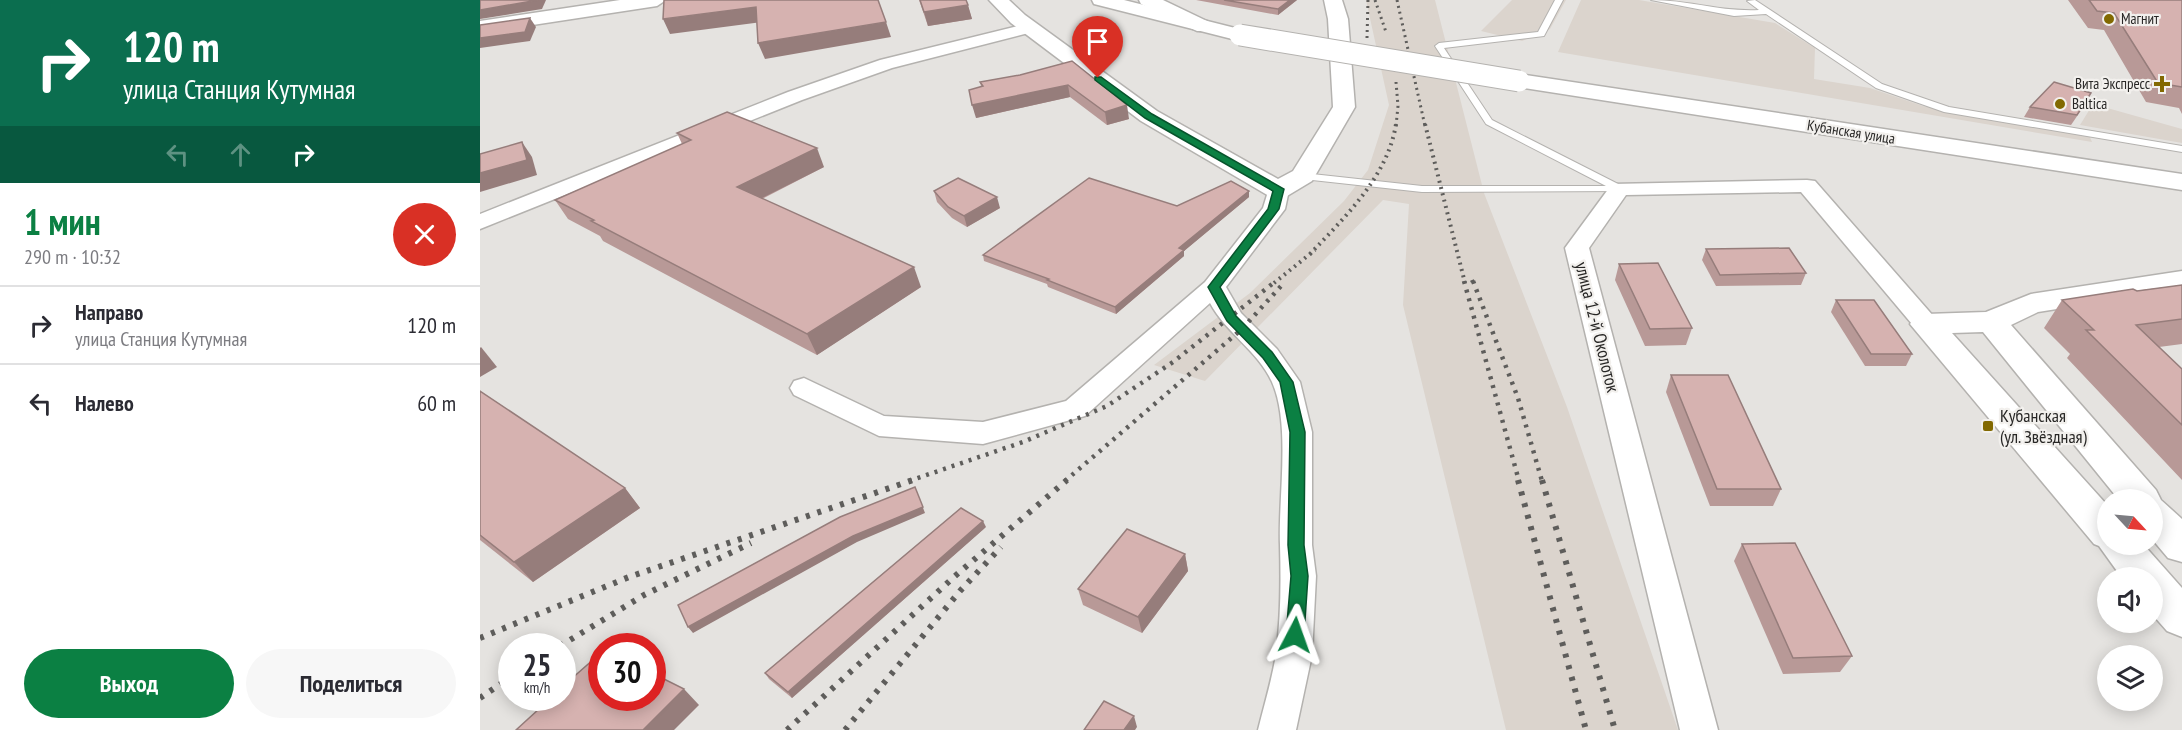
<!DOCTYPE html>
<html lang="ru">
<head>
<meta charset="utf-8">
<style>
  body { margin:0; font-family:"PT Sans Narrow",sans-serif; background:#f7f7f7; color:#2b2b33; height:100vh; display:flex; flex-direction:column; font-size:22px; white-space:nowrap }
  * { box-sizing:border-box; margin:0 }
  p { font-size:20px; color:#7c7c81 }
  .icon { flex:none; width:33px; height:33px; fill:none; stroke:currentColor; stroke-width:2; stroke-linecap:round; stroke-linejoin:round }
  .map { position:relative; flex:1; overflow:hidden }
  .panel { display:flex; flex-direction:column; background:#fff; width:480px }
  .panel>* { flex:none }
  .top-card { background:#0b6e4f; color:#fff; overflow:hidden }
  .needle { width:39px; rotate:116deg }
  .tools { position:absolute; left:1617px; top:489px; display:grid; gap:12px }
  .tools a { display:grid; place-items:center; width:66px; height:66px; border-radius:50%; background:#fff; box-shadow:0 3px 15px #0003; font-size:30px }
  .speed { position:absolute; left:18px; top:633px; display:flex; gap:12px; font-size:30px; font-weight:700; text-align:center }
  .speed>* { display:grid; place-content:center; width:78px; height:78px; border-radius:50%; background:#fff; box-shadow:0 3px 15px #0003; line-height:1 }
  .speed small { font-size:15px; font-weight:400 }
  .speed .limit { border:9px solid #d22; background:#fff; color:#111 }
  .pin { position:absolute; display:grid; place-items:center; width:51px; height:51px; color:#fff; margin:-62px -26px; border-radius:50% 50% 50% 0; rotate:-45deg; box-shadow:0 0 6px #0007 }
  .pin .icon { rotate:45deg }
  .me { position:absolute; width:66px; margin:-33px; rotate:4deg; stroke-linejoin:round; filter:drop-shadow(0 0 4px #0008) }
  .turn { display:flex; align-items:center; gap:21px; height:126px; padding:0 24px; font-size:27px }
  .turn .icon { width:78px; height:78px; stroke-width:2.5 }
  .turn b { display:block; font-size:42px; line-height:51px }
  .lanes { display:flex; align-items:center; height:57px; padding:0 24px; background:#0003; justify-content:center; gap:30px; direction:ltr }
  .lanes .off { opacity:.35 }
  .round { display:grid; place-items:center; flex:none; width:63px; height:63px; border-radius:32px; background:#f7f7f7 }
  .headline { display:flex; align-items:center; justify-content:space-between; height:102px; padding:0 24px }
  h1 { font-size:36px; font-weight:600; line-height:45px; color:#0b8043 }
  .cta { display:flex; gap:12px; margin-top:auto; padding:12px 24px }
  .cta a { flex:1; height:69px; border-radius:36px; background:#0b8043; color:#fff; font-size:24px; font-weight:600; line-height:69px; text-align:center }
  .cta a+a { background:#f7f7f7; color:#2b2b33 }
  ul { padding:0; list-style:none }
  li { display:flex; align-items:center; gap:18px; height:78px; padding:0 24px; border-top:2px solid #e1e1e2 }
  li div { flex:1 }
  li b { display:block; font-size:22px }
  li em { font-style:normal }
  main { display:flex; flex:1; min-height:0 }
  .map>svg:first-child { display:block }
</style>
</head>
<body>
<main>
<section class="panel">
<div class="top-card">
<div class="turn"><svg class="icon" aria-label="right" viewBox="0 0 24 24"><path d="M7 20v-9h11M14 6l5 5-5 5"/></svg><div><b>120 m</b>улица Станция Кутумная</div></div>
<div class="lanes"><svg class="icon off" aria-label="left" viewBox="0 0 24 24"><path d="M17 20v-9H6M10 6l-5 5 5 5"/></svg><svg class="icon off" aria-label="ahead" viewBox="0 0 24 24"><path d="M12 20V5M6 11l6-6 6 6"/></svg><svg class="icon" aria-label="right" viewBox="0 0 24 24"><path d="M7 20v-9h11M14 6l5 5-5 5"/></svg></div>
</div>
<div class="headline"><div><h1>1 мин</h1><p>290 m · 10:32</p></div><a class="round" style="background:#d93025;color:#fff"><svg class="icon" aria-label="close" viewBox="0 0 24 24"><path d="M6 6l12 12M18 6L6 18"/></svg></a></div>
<ul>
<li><svg class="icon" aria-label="right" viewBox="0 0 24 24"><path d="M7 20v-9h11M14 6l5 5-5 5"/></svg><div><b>Направо</b><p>улица Станция Кутумная</p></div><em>120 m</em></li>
<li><svg class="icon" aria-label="left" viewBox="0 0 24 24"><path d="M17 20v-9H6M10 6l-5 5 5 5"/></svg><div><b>Налево</b></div><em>60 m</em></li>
</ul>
<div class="cta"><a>Выход</a><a>Поделиться</a></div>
</section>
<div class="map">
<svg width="1702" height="730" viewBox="0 0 1702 730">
  <rect width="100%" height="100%" fill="#e5e3e0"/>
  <g fill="#dbd4cd">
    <path d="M886 0H955L1004 193 1087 407 1198 730H1026L923 305 929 204 903 200 725 381 674 365 770 293 864 201 888 170 909 105Z"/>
    <path d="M1032 0H1086L1070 29 1042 41 1001 31Z"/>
    <path d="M1101 0H1159L1295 23 1335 48 1334 79 1390 88 1443 106 1609 135 1612 142 1078 52Z"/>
    <path d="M1613 104 1702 129V143L1600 125Z"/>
  </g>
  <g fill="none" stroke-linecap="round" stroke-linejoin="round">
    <defs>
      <g id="service">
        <path d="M1075 0H1083L1064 36 964 48 1012 120 1144 187V191L942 192 823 179 818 176 823 173 942 186H1126L1006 124 955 46 959 43 1058 32Z"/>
        <path d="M1171 0C1209 0 1241 12 1279 10L1267 1 1275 0 1402 84 1469 107 1702 146V152L1464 112 1396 88 1286 14 1254 16Z"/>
      </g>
      <g id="minor">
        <path d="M550 23 558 28 556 31 412 68 322 100 0 229V214L308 92 400 60Z"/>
        <path d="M1327 180 1335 181 1455 318 1459 324 1455 330 1446 332 1437 330 1321 192 1146 195 1109 248 1238 730H1200L1085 248 1132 184Z"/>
        <path d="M798 184 806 185 809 190 805 209 746 287 761 313 797 349 820 382 832 432V545L836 576 832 655 816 730H778C784 705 792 680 796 654 801 618 801 582 800 545 798 498 811 424 792 382 778 351 746 333 730 303L605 416 503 444 399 436 314 395 310 388 314 381 324 378 404 416 503 422 586 401 725 282 783 208 790 185Z"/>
      </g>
      <g id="tertiary">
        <path d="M509 0H529L545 15 677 111 798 179 813 171 853 107 848 19 844 0H862L868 19 875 107 832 181 807 196 798 198 789 196 661 121 531 23Z"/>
        <path d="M659 0H683L731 23 734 27 731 31H717L661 4Z"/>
      </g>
      <g id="secondary">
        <path d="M140 0H186L177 6 0 33V21Z"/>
        <path d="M612 0H644L767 31 770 35 767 39 760 41 614 4Z"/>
        <path d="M1039 74 1702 174V190L1031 86 1028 81 1031 76Z"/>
        <path d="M1702 271V289L1558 312 1531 325 1676 490 1681 500 1702 519V562L1688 558 1672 539V500H1639L1503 332 1472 333 1628 506V544H1663L1702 588V637L1687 631 1672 614V578H1642L1619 546 1614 544 1430 324 1435 317 1446 314 1506 312 1551 294Z"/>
      </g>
    </defs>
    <use href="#service" stroke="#b4b2af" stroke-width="2"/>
    <use href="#minor" stroke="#b4b2af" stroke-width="3"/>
    <use href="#tertiary" stroke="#b4b2af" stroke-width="3"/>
    <use href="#secondary" stroke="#b4b2af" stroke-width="3"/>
    <use href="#service" fill="#fff" fill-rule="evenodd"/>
    <use href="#minor" fill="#fff" fill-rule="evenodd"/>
    <use href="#tertiary" fill="#fff" fill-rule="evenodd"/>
    <use href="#secondary" fill="#fff" fill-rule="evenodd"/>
    <g stroke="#5e5d5b" stroke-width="3" stroke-dasharray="2 4" stroke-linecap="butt">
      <path d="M895 0 906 32"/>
      <path d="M917 0 945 126"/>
      <path d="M887 38 888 0"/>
      <path d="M916 82 918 106 916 126"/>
    </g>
    <g stroke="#5e5d5b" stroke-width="4" stroke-dasharray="2 4.5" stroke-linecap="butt">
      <path d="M945 124 985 283"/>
      <path d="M830 254C865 217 908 176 916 124"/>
      <path d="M992 280 993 283"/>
      <path d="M794 283 835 250"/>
    </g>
    <g stroke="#5e5d5b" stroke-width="4.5" stroke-dasharray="3 6" stroke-linecap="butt">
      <path d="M984 281 1039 481"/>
      <path d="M993 281 1038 398 1062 481"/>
      <path d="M429 481 543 442 627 406 693 362 796 281"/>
      <path d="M585 481 762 329 802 285"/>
    </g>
    <g stroke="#5e5d5b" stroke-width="6" stroke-dasharray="4 8" stroke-linecap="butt">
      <path d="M1038 480 1106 730"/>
      <path d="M1062 480 1135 730"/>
      <path d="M0 638 149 577 433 480"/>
      <path d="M80 646 164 595 271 543"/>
      <path d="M0 698 32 676"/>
      <path d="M307 730 475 576 587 480"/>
      <path d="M365 730 480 591 521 547"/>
    </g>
    <defs>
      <path id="secondary-bridge" d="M760 35 1039 81"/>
    </defs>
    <use href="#secondary-bridge" stroke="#b4b2af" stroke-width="23" stroke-linecap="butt"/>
    <use href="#secondary-bridge" stroke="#fff" stroke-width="21"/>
  </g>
  <g fill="#b89997">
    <path d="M439 0H486L492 19 448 26Z"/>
    <path d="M716 0H817L798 15Z"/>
    <path d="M1588 0H1702V114L1699 108 1666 102 1624 30 1608 28Z"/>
    <path d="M592 61 649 119 627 125 590 97 496 118 501 86 500 82 540 75Z"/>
    <path d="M1606 103 1591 125 1544 117 1550 107Z"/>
    <path d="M197 133 344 167 282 199 441 287 337 355 123 241 120 236 88 219 75 200 202 144Z"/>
    <path d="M454 191 520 208 487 227 472 218 457 202Z"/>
    <path d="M769 191V197L704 251V256L636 314 568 287 567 284 504 261 503 255 697 206Z"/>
    <path d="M1226 249 1326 273 1321 285 1236 286 1222 260Z"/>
    <path d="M1139 264 1212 328 1206 345 1165 346 1135 280Z"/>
    <path d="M1702 285V344L1679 347 1702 369V480L1587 358 1590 354 1564 328 1582 300Z"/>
    <path d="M1356 300 1432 354 1426 366H1385L1351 312Z"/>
    <path d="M1191 375 1301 489 1293 506H1230L1186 392Z"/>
    <path d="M0 391 145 488 160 508 53 582 0 540Z"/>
    <path d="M506 527 312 698 289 679 285 673Z"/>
    <path d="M1262 544 1372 656 1360 672 1303 674 1254 561Z"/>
    <path d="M705 554 708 571 662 633 603 605 598 589Z"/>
  </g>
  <g fill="#967d7b">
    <path d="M58 0H66L62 9 0 19V10Z"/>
    <path d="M810 0H817L798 15V9Z"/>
    <path d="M488 5 492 19 448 26 444 12Z"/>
    <path d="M276 7 282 22 190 34 183 19Z"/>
    <path d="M50 18 56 27 50 41 0 48V38Z"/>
    <path d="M406 22 411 37 285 59 278 43Z"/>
    <path d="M588 85 590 97 496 118 492 105Z"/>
    <path d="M647 105 649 119 627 125 625 112Z"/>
    <path d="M42 142 52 157 57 175 0 192V173Z"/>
    <path d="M337 148 344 167 266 206 257 187Z"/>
    <path d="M769 191V197L704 251V256L636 314 635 307 699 248Z"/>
    <path d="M517 197 520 208 487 227 484 216Z"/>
    <path d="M434 267 441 287 337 355 327 334Z"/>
    <path d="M1 347 17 367 0 377V348Z"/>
    <path d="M435 487 445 513 377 542 213 633 208 627Z"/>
    <path d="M145 488 160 508 53 582 34 562Z"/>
    <path d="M503 521 506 527 312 698 308 692Z"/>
    <path d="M705 554 708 571 662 633 658 617Z"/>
    <path d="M204 689 219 705 194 730H163Z"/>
    <path d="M654 716 657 727 655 730H644Z"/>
  </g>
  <g fill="#d6b2b0" stroke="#967d7b" stroke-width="1.5">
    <path d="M0 0H58L0 10Z"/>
    <path d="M184 0H398L406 22 278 43 276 7 183 19Z"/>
    <path d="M440 0H486L488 5 444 12Z"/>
    <path d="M744 0H810L798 9Z"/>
    <path d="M1609 0H1702V87L1678 83 1634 13 1617 11Z"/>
    <path d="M50 18 45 32 0 38V25Z"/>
    <path d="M592 61 647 105 625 112 588 85 492 105 489 90 503 86 500 82 540 75Z"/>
    <path d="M1574 82 1611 93 1597 115 1550 107Z"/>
    <path d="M247 112 337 148 257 187 434 267 327 334 111 221 114 220 75 200 211 140 197 133Z"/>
    <path d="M42 142 47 160 0 173V154Z"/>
    <path d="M478 178 517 197 484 216 468 207 454 191Z"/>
    <path d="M609 178 697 206 751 181 769 191 699 248 704 250 635 307 567 280 569 279 503 255Z"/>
    <path d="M1309 248 1326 273 1240 275 1226 249Z"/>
    <path d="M1178 263 1212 328 1170 329 1139 264Z"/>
    <path d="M1702 285V319L1656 325 1702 369V425L1606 330H1614L1582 300 1653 289 1657 291Z"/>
    <path d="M1356 300H1394L1432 354H1391Z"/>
    <path d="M1191 375H1248L1301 489H1237Z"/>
    <path d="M0 391 145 488 34 562 0 535Z"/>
    <path d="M435 487 443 507 373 536 208 627 198 605 360 517Z"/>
    <path d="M481 508 503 521 308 692 285 673Z"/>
    <path d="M647 529 705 554 658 617 598 589Z"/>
    <path d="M1315 543 1372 656 1313 658 1262 544Z"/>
    <path d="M122 652V698H172V673L204 689 163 730H36L71 698H82V687Z"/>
    <path d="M624 701 654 716 644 730H604Z"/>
  </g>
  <path fill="#0b8043" stroke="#07532c" stroke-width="1.5" d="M615 77H621L672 114 804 189 799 209 740 287 756 316 792 352 813 382 825 432 824 545 828 576 824 635 822 641 815 643 809 641 806 635 811 576 808 545 810 432 800 382 783 358 747 321 728 287 788 209 793 191 665 118 615 80Z"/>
  <g fill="#826901" stroke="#f2f0ed" stroke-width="2">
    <circle cx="1629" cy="19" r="6"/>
    <path d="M1679 75h6v6h6v6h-6v6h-6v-6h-6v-6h6z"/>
    <circle cx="1580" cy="104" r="6"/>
    <rect x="1502" y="420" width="12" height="12" rx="3"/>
  </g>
  <g text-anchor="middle" stroke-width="4.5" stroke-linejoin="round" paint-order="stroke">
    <g font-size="15" fill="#282726" stroke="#f2f0ed" text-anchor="start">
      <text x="1641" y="24">Магнит</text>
      <text x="1670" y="89" text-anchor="end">Вита Экспресс</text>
      <text x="1592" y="109">Baltica</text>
    </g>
    <g font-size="15" fill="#282726" stroke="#f2f0ed">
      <text transform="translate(1371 132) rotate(9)" y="5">Кубанская улица</text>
    </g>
    <g font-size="18" fill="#282726" stroke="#f2f0ed">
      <text transform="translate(1117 327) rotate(76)" y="6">улица 12-й Околоток</text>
    </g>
    <g font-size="18" fill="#282726" stroke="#f2f0ed" text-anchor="start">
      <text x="1520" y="422">Кубанская<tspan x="1520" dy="21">(ул. Звёздная)</tspan></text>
    </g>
  </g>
</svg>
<div class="tools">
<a><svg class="needle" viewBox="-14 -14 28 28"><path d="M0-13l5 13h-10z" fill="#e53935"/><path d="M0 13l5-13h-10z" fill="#7c7c81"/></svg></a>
<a><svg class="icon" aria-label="sound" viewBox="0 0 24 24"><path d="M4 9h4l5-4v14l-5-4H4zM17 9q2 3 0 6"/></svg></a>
<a><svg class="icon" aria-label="layers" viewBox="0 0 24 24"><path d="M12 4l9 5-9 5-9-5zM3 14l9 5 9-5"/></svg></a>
</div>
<div class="speed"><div>25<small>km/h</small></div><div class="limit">30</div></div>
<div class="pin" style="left:618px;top:78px;background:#d93025"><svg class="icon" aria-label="arrive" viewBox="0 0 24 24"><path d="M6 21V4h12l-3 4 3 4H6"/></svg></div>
<svg class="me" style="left:815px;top:635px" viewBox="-20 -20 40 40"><path d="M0-17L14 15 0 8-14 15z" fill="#0b8043" stroke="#fff" stroke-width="4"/></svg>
</div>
</main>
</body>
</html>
